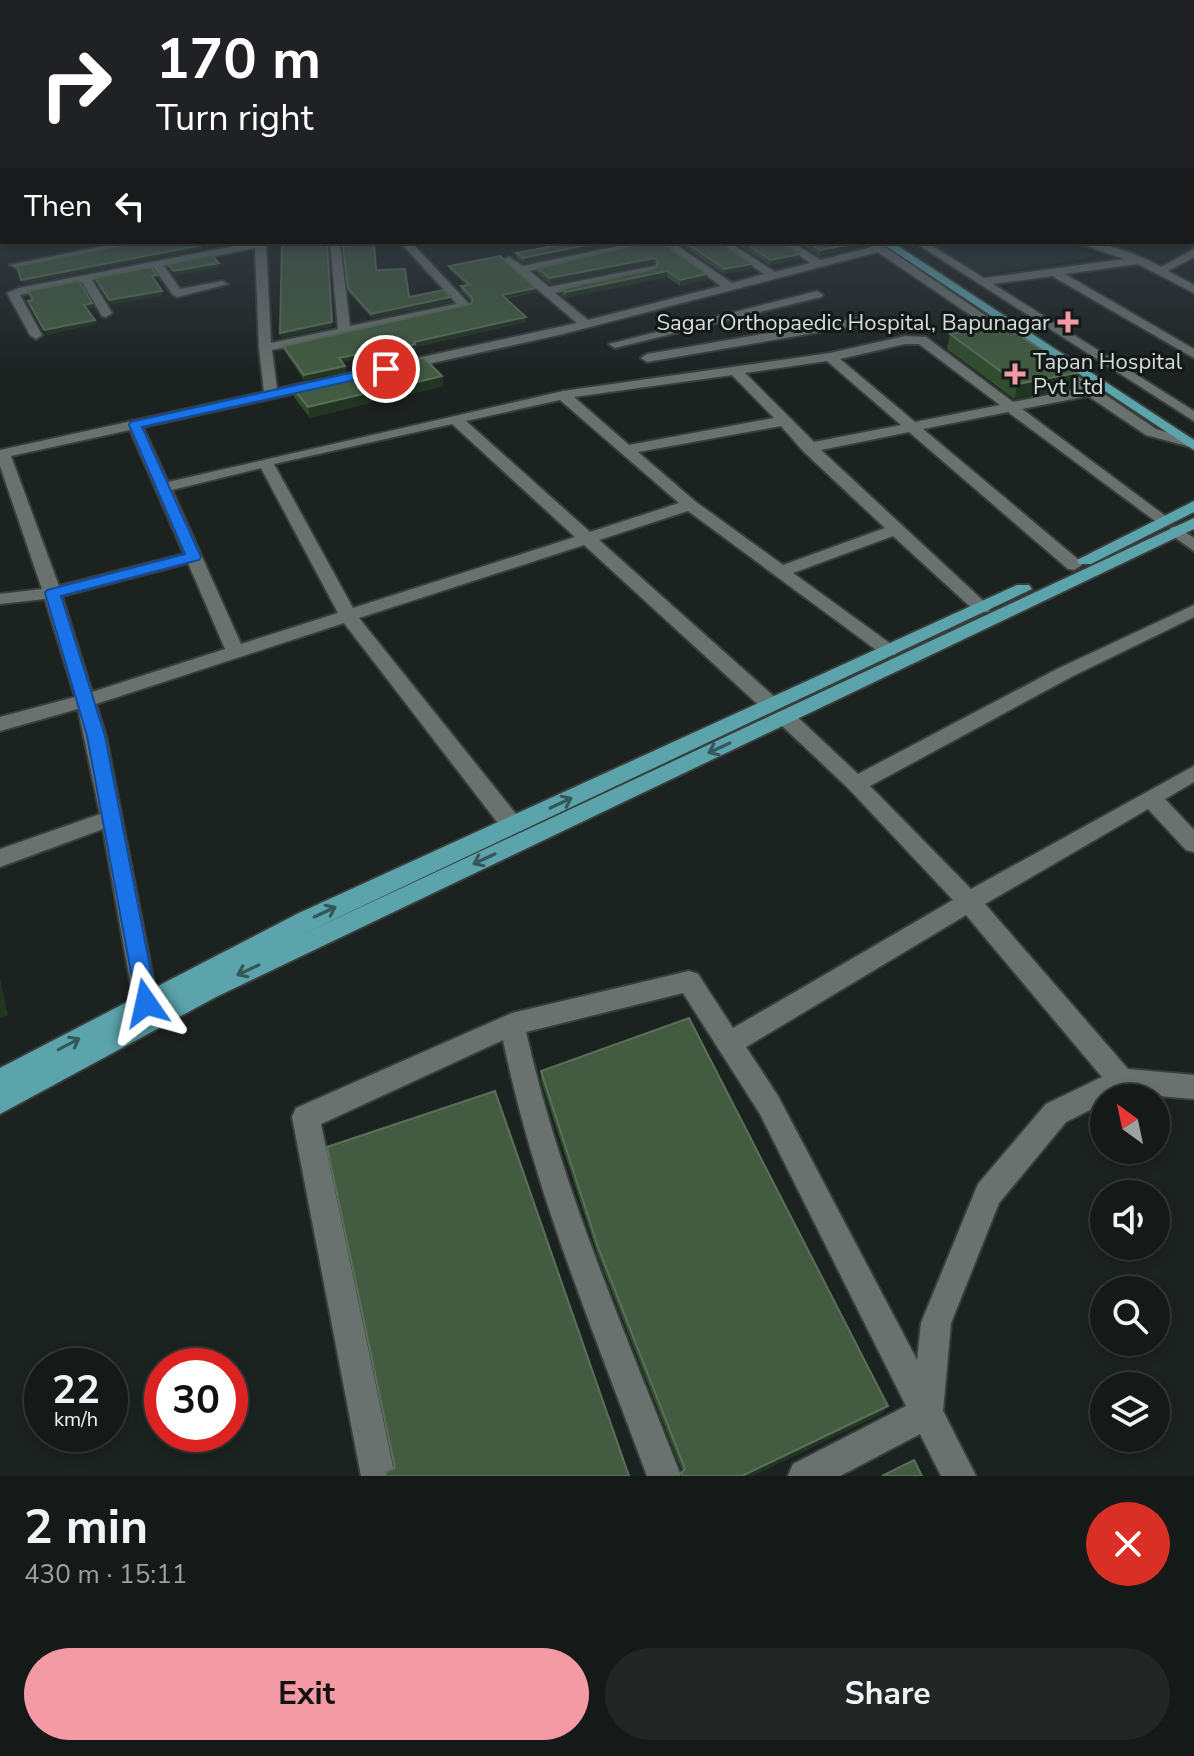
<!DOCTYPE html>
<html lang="en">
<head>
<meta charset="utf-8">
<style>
  body { margin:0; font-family:"Nunito Sans",sans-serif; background:#222725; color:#f1f3f6; height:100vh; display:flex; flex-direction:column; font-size:30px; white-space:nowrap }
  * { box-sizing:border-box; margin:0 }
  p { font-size:26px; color:#9da1a2 }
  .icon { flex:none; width:44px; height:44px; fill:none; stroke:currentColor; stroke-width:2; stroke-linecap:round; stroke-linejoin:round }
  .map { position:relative; height:1476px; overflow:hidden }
  .details { display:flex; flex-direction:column; background:#151a18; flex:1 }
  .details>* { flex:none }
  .guide { position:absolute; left:0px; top:0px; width:1194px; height:244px; box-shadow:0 4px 12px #0003,0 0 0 2px #343837; background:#202124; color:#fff; overflow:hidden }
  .needle { width:52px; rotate:327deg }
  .controls { position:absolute; left:1090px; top:1084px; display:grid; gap:16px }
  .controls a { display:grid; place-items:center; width:80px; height:80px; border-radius:50%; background:#151a18; box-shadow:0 4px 12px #0003,0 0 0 2px #343837; font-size:40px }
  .speed { position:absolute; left:24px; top:1348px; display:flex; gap:16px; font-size:40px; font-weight:700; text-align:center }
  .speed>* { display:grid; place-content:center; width:104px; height:104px; border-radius:50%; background:#151a18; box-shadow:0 4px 12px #0003,0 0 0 2px #343837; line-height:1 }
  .speed small { font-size:20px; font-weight:400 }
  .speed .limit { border:12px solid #d22; background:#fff; color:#111 }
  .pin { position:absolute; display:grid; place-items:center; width:68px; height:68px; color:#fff; margin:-34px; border:4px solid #fff; border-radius:50%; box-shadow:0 2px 8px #0007 }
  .me { position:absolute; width:88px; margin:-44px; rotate:349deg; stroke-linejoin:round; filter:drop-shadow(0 0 6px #0008) }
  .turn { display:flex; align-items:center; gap:28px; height:168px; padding:0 24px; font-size:36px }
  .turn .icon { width:104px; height:104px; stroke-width:2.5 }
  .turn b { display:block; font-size:56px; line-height:68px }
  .then { display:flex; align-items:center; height:76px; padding:0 24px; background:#0003; gap:16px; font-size:30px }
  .round { display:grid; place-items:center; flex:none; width:84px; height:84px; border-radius:42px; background:#222725 }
  .overview { display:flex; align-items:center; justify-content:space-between; height:136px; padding:0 24px }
  h1 { font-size:48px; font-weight:700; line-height:60px }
  .primary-button { display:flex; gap:16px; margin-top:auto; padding:16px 24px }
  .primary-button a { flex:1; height:92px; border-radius:48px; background:#f49aa4; color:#111; font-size:32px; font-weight:700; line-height:92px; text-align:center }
  .primary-button a+a { background:#222725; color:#f1f3f6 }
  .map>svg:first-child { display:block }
</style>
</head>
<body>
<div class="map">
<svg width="1194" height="1476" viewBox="0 0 1194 1476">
  <rect width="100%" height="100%" fill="#1c2220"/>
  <path fill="#1d2b27" d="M927 242H1057L1097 256 982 276Z"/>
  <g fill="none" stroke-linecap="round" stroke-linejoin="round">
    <defs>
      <g id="minor">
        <rect x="1192" y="190" width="2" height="6"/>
        <path d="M1192 215H1194L1192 222Z"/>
        <path d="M0 222H2L0 229Z"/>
        <path d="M0 237 2 242H6L0 244Z"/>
        <path d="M125 242H148L16 268 10 265Z"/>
        <path d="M255 242 266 244 271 343 338 329 330 242H340L350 326 457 304 400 242H411L471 306 272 350 277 389 577 323 505 262 503 260 509 257 523 266 623 245 628 248 530 271 549 287 655 266V270L555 293 588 320 721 286 660 242H672L732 283 764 274 717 242H729L775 272 810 263 779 242H792L821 260 871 247 866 242H878L1023 341 1013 344 878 252 559 335 143 427 168 482 563 391 830 353 905 336 926 337 1013 402 1079 389 1046 366 1058 363 1156 429 1194 440V448L1146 435 1088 396 1022 409 1168 518V524L1162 526 1008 412 923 429 1080 561 1082 565 1074 570 1068 569 909 432 821 450 991 608 988 612H976L893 536 793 573 895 647 898 651 895 655H883L688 511 599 540 778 700 781 705 771 712 764 710 584 545 359 618 520 819 523 825 520 831H504L344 623 96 704 106 736 158 1003 155 1011 146 1014 137 1011 134 1003 103 829 0 867V849L100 814 78 709 0 731V717L75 697 45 599 0 604V594L42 589 0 466V450L264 392 259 348 255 248 164 266 180 289 222 281 228 284 177 297 173 295 154 268 92 280 112 313 106 317 102 316 82 282 20 295 42 335 36 339 30 335 7 293 19 288ZM905 344H919L1000 405 915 422 840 359ZM827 361 901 425 814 442 745 373ZM732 375 774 418 629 445 574 397ZM560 400 679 503 590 532 466 421ZM452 424 575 537 353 608 274 464ZM781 426 803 451 885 528 783 565 696 502 638 452ZM130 430 184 554 59 586 11 456ZM261 468 338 613 241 644 172 490ZM188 563 225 649 92 692 62 596Z"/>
        <path d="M914 242H926L984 278 1124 259 1076 242C1105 242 1136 253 1161 267L1194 249V257L1168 271 1194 285V293L1138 264 1065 274 1194 349V358L1052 276 993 284 1194 411V421Z"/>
        <path d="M817 291 823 295 821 297 615 348 609 344Z"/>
        <path d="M862 317 868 321 866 324 647 362 641 358 647 354Z"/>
        <path d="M1176 526 1194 538V551L1170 534V528Z"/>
        <path d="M1194 605V617L1071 677 870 786 971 889 1194 766V782L1165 799 1194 830V852L1186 850 1148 809 985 904 1128 1069 1194 1075V1099L1123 1093 1104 1098V1103L1066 1122 999 1203 951 1323 943 1411 976 1476H941L920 1434 840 1476H788L793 1464 906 1406 760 1114 683 993 526 1032C561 1186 624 1329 681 1476H647C594 1332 534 1191 503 1040L321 1124 395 1476H361L292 1117 296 1108 512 1013 689 971 698 974 733 1028 953 900 849 789 778 722 775 717 778 712H792L858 774 1057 669ZM966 915 1102 1077 1046 1104 978 1184 921 1323 917 1360 778 1096 746 1047Z"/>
      </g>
      <g id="major">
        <path d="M880 242H892L1194 440V450Z"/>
        <path d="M1194 501V512L1091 564H1079L1077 560Z"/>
        <path d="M1194 518V529L216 997 0 1114V1068L299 913 1017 585H1029L1032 589 299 936Z"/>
      </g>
    </defs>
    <use href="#minor" stroke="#393e3c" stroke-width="4"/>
    <use href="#major" stroke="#393e3c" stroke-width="4"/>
    <use href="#minor" fill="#6a726f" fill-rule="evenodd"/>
    <use href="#major" fill="#5ca4ab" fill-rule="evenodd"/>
  </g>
  <g fill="#314d2e">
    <path d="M574 242H662L707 280 680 286 667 277 566 298 562 295V289L656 268 657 265 654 263 550 284 537 273V268L632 246 625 242 524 263 516 258V253Z"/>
    <path d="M677 242H720L752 264 751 269 724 274Z"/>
    <path d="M734 242H782L800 254 799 259 770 265Z"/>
    <path d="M798 242H854L855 248 820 256Z"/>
    <path d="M343 246 409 297H451V302L372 318 349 293Z"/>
    <path d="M449 266 536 292 506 299 526 317V322L416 347V349L411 350 413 356 388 362 382 354 342 362 345 366 346 371 304 380 284 350 283 346 471 304 472 302 461 291V286L466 285 450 270Z"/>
    <path d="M950 334 1071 387 1014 399 947 349Z"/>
    <path d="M395 364 442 376 443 386 410 394 397 374Z"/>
    <path d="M292 387 372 392 373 402 310 418 294 397Z"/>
    <path d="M541 1071 883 1413 752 1476H680L682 1471 598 1256 541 1081Z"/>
  </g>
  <g fill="#213521">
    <path d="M327 242 332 327 281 338 280 333Z"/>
    <path d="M600 242H625L524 263 523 258Z"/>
    <path d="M856 243 855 248 820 256V250Z"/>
    <path d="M202 245 203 249 23 284 21 280Z"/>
    <path d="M800 254 799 259 770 265 771 260Z"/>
    <path d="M655 258 654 263 550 284V278Z"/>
    <path d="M219 263 220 267 175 276 173 271Z"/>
    <path d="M752 264 751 269 724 274 725 269Z"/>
    <path d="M667 271V277L566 298V292Z"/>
    <path d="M707 274V280L680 286V280Z"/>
    <path d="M536 288V292L502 299V295Z"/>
    <path d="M162 291 163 296 110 305 109 300Z"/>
    <path d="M451 297V302L372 318 371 314Z"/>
    <path d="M92 303 94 308 86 309 84 305Z"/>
    <path d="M526 317V322L416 347V349L408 351 407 346 414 342Z"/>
    <path d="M95 320 97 324 46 335 44 330Z"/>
    <path d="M382 349V354L340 363 339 358Z"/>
    <path d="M412 351 413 356 388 362 387 357Z"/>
    <path d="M345 366 346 371 304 380V375Z"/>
    <path d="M1076 373 1071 387 1014 399 1018 384Z"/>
    <path d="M442 376 443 386 410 394 409 384Z"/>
    <path d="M372 392 373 402 310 418 308 407Z"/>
    <path d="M0 978 8 1015 0 1018Z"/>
    <path d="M888 1406 883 1413 752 1476H742Z"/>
  </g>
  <g fill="#435c41" stroke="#5a7059" stroke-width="2">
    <path d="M138 242H200L202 245 21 280 17 266Z"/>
    <path d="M282 242H327L332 322 280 333Z"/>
    <path d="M574 242H600L523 258 516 253Z"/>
    <path d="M634 242H662L707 274 680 280 667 271 566 292 562 289 656 268 658 261 655 258 550 278 537 268 632 246Z"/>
    <path d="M685 242H720L752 264 725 269Z"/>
    <path d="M743 242H782L800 254 771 260Z"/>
    <path d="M807 242H854L856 243 820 250Z"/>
    <path d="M374 243 376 270 405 269 409 297 444 290 451 297 371 314 348 288 343 246Z"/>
    <path d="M212 255 219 263 173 271 168 264Z"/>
    <path d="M500 256 536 288 502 295 526 317 414 342 415 344 407 346 412 351 387 357 382 349 339 358 345 366 304 375 283 346 471 304 473 299 461 286 470 285 449 266Z"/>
    <path d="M151 267 157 275 152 276 162 291 109 300 95 278Z"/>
    <path d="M79 281 92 303 84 305 95 320 44 330 28 301 33 300 28 291Z"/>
    <path d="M1003 324 1076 373 1018 384 950 334Z"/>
    <path d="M424 358 442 376 409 384 395 364Z"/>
    <path d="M355 373 372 392 308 407 292 387Z"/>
    <path d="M689 1018 888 1406 742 1476H682L681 1473 685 1469 598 1247 541 1071Z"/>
    <path d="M495 1091 629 1476H386V1472L395 1468 327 1147Z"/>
    <path d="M914 1460 922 1476H882Z"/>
  </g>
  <defs><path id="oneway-shaft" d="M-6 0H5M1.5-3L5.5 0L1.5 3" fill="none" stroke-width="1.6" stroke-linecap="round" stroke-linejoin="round" transform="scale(2)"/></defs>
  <g stroke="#34585a">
    <use href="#oneway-shaft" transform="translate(719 748) rotate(155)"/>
    <use href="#oneway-shaft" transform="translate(561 803) rotate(-25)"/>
    <use href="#oneway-shaft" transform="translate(484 859) rotate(155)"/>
    <use href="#oneway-shaft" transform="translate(325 912) rotate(-25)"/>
    <use href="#oneway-shaft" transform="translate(248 970) rotate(155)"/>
    <use href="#oneway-shaft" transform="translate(69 1044) rotate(-28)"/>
  </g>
  <linearGradient id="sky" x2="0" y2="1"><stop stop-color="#0f1312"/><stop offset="0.46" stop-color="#3a444e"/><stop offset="1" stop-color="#3a444e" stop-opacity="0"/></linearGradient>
  <rect width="1194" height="379" fill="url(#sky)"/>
  <path fill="#1a73e8" stroke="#114b97" stroke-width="2" d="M386 365 392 369 391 372 142 427 201 557 199 560 61 596 105 736 157 1003 154 1010 146 1013 138 1010 87 736 45 593 47 590 185 554 129 425 130 422Z"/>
  <g fill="#f49aa4" stroke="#131917" stroke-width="3">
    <path d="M1064 310h8v8h8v8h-8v8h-8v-8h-8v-8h8z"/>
    <path d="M1011 362h8v8h8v8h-8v8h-8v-8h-8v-8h8z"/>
  </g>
  <g text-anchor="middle" stroke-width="6" stroke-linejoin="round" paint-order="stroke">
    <g font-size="22" fill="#d8dcdb" stroke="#131917" text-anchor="end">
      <text x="1050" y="330">Sagar Orthopaedic Hospital, Bapunagar</text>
      <text x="1033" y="369" text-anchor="start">Tapan Hospital<tspan x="1033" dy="25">Pvt Ltd</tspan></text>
    </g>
  </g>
</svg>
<div class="controls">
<a><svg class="needle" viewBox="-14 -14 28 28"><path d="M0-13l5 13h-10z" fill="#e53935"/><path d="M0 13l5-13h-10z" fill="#9da1a2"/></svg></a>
<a><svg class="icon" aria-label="sound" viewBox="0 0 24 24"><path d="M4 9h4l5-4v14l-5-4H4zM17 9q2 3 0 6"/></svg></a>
<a><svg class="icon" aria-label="search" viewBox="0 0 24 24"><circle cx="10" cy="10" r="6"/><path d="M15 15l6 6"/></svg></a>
<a><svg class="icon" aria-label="layers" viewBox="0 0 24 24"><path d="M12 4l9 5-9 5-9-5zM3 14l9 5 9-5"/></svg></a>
</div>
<div class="speed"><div>22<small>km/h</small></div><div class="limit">30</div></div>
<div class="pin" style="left:386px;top:369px;background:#d93025"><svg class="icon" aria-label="arrive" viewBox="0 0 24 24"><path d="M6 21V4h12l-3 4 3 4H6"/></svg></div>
<svg class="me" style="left:146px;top:1003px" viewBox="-20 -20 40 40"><path d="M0-17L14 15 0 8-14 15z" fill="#1a73e8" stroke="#fff" stroke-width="4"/></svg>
<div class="guide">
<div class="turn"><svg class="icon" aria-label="right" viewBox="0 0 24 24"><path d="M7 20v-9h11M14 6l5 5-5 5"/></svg><div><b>170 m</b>Turn right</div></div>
<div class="then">Then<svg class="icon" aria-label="left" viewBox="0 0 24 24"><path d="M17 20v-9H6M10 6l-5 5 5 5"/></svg></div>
</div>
</div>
<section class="details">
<div class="overview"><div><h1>2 min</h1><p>430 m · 15:11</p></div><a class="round" style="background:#d93025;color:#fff"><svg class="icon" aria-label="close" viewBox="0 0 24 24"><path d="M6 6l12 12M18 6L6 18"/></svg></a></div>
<div class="primary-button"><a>Exit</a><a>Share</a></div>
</section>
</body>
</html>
